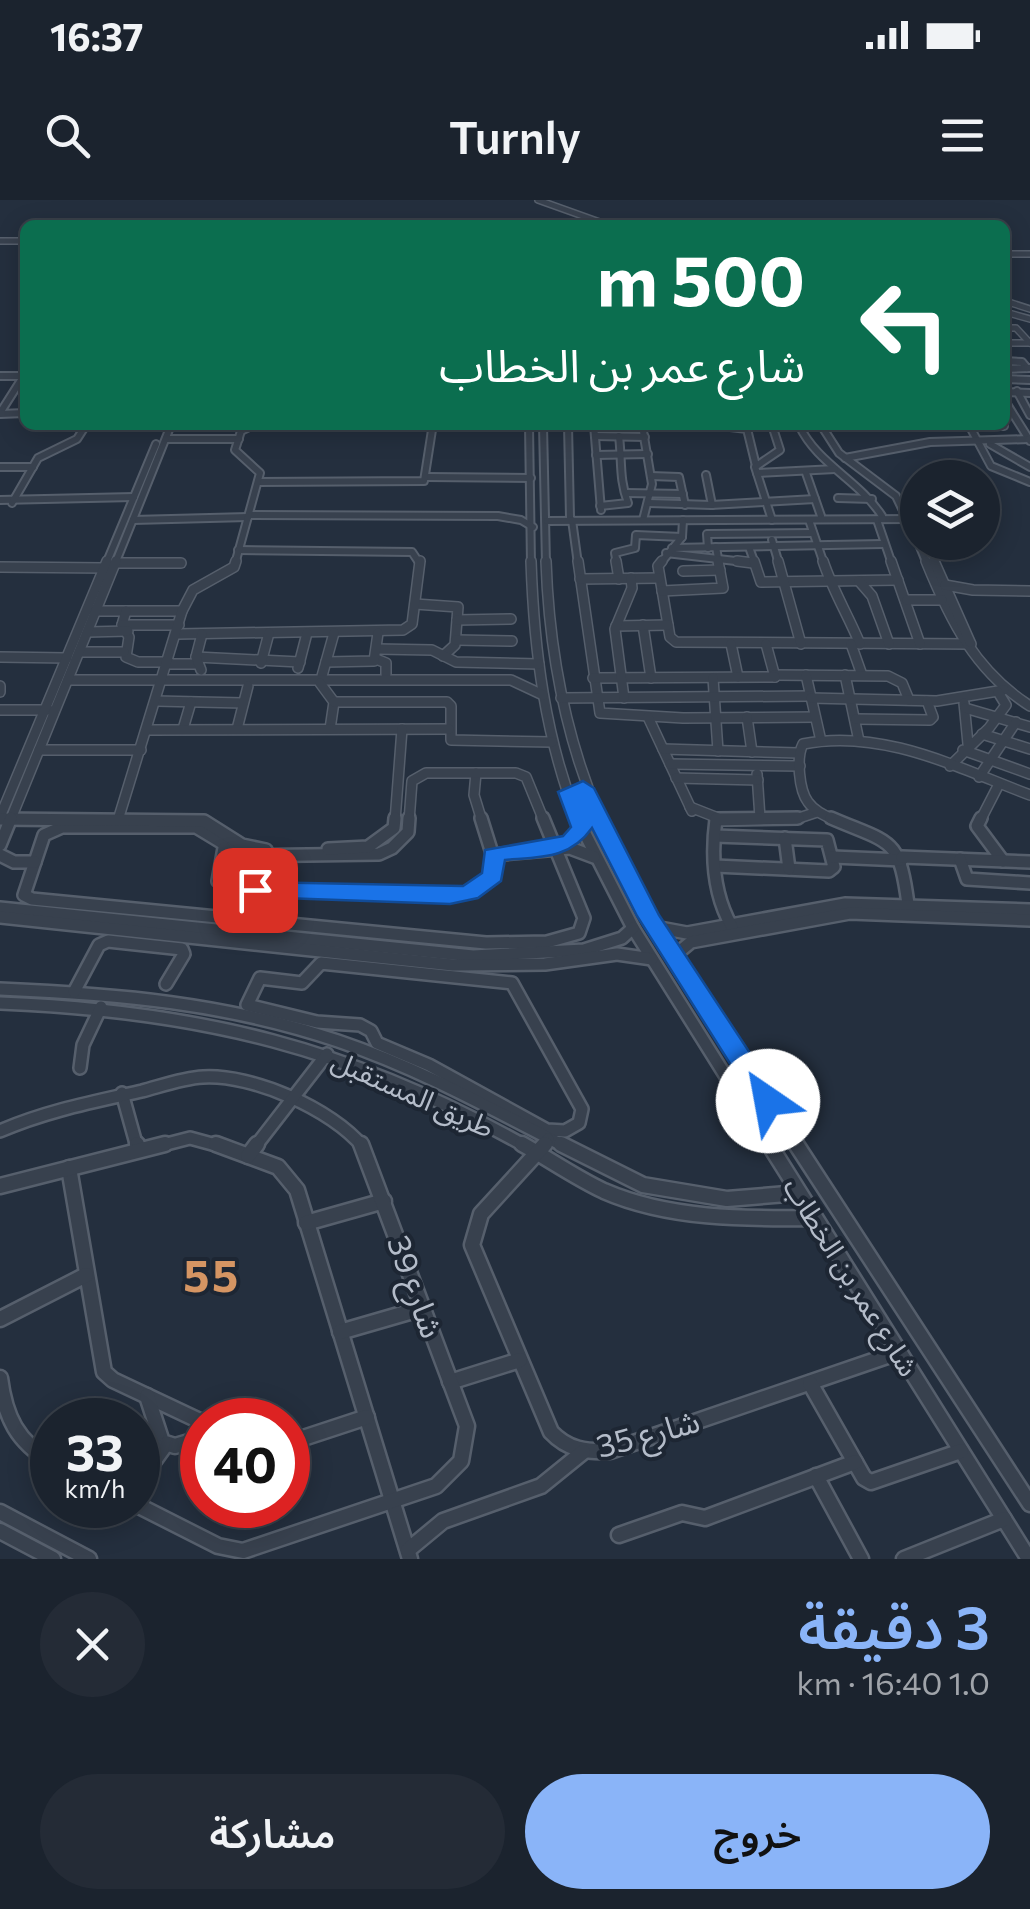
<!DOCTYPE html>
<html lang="ar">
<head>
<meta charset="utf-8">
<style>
  body { margin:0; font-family:Commissioner,"Noto Sans Arabic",sans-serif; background:#242b36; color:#f1f3f6; direction:rtl; height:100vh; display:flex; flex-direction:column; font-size:38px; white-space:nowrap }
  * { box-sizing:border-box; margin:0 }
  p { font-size:32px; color:#a0a4aa }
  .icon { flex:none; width:55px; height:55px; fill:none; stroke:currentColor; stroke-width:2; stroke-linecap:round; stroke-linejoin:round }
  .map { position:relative; height:1359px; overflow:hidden; direction:ltr }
  .sheet { display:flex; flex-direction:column; background:#1b232e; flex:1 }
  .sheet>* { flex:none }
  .guide { position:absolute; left:20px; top:20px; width:990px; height:210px; border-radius:15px; box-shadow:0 5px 25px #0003,0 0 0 2px #39404a; direction:rtl; background:#0b6e4f; color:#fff; overflow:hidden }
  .buttons { position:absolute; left:900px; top:260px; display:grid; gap:20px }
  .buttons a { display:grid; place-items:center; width:100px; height:100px; border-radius:50%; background:#1b232e; box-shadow:0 5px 25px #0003,0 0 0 2px #39404a; font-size:50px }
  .speed { position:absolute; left:30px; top:1198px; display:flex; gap:20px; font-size:50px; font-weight:700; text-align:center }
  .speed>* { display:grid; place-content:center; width:130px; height:130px; border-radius:50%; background:#1b232e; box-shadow:0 5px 25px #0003,0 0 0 2px #39404a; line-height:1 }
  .speed small { font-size:25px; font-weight:400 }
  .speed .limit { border:15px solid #d22; background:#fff; color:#111 }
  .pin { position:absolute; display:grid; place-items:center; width:85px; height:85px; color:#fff; margin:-42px; border-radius:20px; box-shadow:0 5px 15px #0006 }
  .me { position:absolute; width:110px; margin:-55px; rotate:327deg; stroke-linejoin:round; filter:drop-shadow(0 0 8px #0008) }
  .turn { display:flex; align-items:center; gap:35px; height:210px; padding:0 40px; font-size:45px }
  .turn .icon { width:130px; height:130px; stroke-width:2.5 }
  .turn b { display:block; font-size:70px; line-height:85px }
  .round { display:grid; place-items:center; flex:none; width:105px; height:105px; border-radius:52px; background:#242b36 }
  .head { display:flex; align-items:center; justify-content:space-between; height:170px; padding:0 40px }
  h1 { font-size:60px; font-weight:600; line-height:75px; color:#8ab4f8 }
  .button { display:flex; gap:20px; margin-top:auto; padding:20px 40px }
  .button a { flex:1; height:115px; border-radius:60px; background:#8ab4f8; color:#111; font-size:40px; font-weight:600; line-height:115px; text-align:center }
  .button a+a { background:#242b36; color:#f1f3f6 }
  .status { display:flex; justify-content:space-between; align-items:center; height:70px; padding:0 50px; background:#1b232e; direction:ltr }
  .status svg { height:28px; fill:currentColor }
  header { display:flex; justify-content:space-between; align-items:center; height:130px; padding:0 40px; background:#1b232e; font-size:45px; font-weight:600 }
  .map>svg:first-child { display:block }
</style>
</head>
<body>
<div class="status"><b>16:37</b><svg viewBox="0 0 49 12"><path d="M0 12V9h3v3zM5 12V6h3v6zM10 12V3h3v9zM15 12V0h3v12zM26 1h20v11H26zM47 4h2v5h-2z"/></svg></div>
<header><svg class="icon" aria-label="menu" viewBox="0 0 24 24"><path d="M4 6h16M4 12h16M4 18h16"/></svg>Turnly<svg class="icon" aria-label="search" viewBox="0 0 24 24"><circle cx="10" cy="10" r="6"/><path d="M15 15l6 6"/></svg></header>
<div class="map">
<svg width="1030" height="1359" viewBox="0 0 1030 1359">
  <rect width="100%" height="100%" fill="#242f3e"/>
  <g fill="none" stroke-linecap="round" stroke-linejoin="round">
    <defs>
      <g id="minor-far4">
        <path d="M538 0 608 25"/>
        <path d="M0 41H25"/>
        <path d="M1005 54H1030"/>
        <path d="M1005 101 1030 109"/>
        <path d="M1005 112 1030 119"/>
        <path d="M1005 128H1016L1030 143"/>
        <path d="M1005 143H1030"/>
      </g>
      <g id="minor-far3">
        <path d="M1005 161 1022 162 1027 168"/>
        <path d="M1005 169 1030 168"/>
        <path d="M0 176H25"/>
        <path d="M1005 179 1030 180"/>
        <path d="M1017 191 1030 215"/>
        <path d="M1005 192 1030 193"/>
        <path d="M1005 201 1030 241"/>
        <path d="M0 213 21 180"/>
        <path d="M0 214 25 213"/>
        <path d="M529 225 531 364"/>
        <path d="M543 225 546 364"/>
        <path d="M568 225 570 317"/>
        <path d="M594 225 601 310"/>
        <path d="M642 225 652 284 643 320"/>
        <path d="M713 225 747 229 756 266"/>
        <path d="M772 225 780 250 755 267 772 320"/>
        <path d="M799 225C817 264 859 280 882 316"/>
        <path d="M821 225 839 253 896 296 918 342"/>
        <path d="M969 225 991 266 1030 282"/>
        <path d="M970 226H1004"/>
        <path d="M595 236 645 237"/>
        <path d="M166 239H239"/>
        <path d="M990 244 1030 267"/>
        <path d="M596 255 648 254"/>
        <path d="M845 258 930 242 1030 239"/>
        <path d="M0 267H33"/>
        <path d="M757 273 835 269"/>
        <path d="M806 273 821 316"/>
        <path d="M706 275 712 305"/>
        <path d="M651 276 679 277 685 305"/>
        <path d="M427 277 531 278"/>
        <path d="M258 282 424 281 432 230 425 225"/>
        <path d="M627 293 683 294"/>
        <path d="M838 298 872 299"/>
        <path d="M0 300 134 297"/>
        <path d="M12 303 38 258 77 239 86 225"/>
        <path d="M649 303 711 305 815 299"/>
        <path d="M600 306 628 303C619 280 622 260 619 236"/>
        <path d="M249 315 498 316 521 320 533 327"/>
        <path d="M133 320 248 317"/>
        <path d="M572 320 578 364"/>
        <path d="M809 320 824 364"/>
        <path d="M877 320 892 364"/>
        <path d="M547 321 916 319"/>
        <path d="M772 340 779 364"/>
        <path d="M918 342 927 364"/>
        <path d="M926 342 936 364"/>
        <path d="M716 347 719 364"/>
        <path d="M749 347 755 364"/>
        <path d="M672 348 883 344"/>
        <path d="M708 348 707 334 813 333"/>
        <path d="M238 350 412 352 420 364"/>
        <path d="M666 353 753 363"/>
        <path d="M116 363H181"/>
        <path d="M106 364 156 244"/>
        <path d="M115 364 171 225"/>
        <path d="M235 364 260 273 235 250 241 231 253 225"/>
        <path d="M617 364 615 353 635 348 636 335 682 337"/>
        <path d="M660 364 682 337 683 320"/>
      </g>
      <g id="minor-far2">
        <path d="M531 361C534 451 545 537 578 621"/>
        <path d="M546 361C549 452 565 537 601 621"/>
        <path d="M578 361 600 513 683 518 815 517"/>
        <path d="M616 361 619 379"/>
        <path d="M662 361 658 366 670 437 676 442 971 444"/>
        <path d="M737 361 753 363"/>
        <path d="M754 361 761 382 898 380"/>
        <path d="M778 361 801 444"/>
        <path d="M823 361C833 391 848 415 860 444"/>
        <path d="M891 361 920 444"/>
        <path d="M926 361C950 420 975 471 1030 506"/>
        <path d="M934 361 970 442"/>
        <path d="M116 363H181"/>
        <path d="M0 367 105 368"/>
        <path d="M683 371 720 370"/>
        <path d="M580 379 659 378"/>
        <path d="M859 381 872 396 889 444"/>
        <path d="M945 385 973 390 1030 391"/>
        <path d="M662 391 723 388 718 361"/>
        <path d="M907 400H942"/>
        <path d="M415 404 458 407 455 445 443 456"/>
        <path d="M93 411H182"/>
        <path d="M126 411 122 425 129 437 126 457 138 462H169"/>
        <path d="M457 420 511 419"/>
        <path d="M122 425H179"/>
        <path d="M643 425 651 478"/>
        <path d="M616 426 668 425"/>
        <path d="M88 432 128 431"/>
        <path d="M178 434 403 430 412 424 420 361"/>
        <path d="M456 440 512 441"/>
        <path d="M731 444 738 477"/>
        <path d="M766 444 775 477"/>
        <path d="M851 444 862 475"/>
        <path d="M377 449 432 450 456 462 539 464"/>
        <path d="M80 452H124"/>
        <path d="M0 457 67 458"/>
        <path d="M196 457 300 462"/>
        <path d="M376 459 386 463V474"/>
        <path d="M326 462 374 461 378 433"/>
        <path d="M261 463 269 433"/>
        <path d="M168 464H198"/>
        <path d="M298 468 307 433"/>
        <path d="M201 470 196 457 202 434"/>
        <path d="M774 475 888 476 902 483 909 500"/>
        <path d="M806 475 821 541"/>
        <path d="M845 475 859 541"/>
        <path d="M322 476 334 433"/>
        <path d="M593 478 775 477"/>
        <path d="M713 478 718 551"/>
        <path d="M68 480H511L543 495"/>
        <path d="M320 483 334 502 330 529"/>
        <path d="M0 486V492"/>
        <path d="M561 498 810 496"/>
        <path d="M624 498 615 429 632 388 631 378"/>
        <path d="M811 498 937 501 1004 490"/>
        <path d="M156 501 243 503"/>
        <path d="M334 502H447L451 506V540L552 542"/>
        <path d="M964 503 968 544"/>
        <path d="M965 508 1030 527"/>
        <path d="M0 510H49"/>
        <path d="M648 517 692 611"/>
        <path d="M747 517 752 552"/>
        <path d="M856 519 930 520 933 517 927 501"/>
        <path d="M183 529 191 502"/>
        <path d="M237 529 248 486"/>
        <path d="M147 530 449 529"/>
        <path d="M982 534 1030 549"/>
        <path d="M663 549 798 553"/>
        <path d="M39 550H141"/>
        <path d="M963 550 1030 574"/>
        <path d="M670 564 800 566"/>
        <path d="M950 566 989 528 1006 505 998 492"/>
        <path d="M476 573 474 595 482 621"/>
        <path d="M757 574 760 618"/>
        <path d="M979 577 1016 522"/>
        <path d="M676 578 758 580"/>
        <path d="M690 607 718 618"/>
        <path d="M0 617 107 361"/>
        <path d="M0 619 173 621"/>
        <path d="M118 620 182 411 193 390 234 367 236 361"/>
        <path d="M10 621 116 361"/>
        <path d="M395 621 402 529"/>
        <path d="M409 621 412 581 426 573H516L526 577 544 621"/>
        <path d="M716 621 796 619 817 612"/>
        <path d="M837 621C826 616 815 612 808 602 799 590 796 557 803 544 882 528 958 568 1030 595"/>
        <path d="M980 621 999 584"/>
      </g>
      <g id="minor-far1">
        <path d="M409 618 408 632 392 648 379 654 244 656 196 627H62L44 635 24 695 32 699 486 743 547 742 579 733 584 718 543 618"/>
        <path d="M577 618 633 728 770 947"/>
        <path d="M600 618 648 716 798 947"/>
        <path d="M831 618C891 644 899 636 908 704"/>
        <path d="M981 618 977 626 1003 661"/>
        <path d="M0 619 204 621 242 645 266 650"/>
        <path d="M715 636 827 640 834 667 829 671 715 666"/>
        <path d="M785 638 789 669"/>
        <path d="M0 645 11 618"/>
        <path d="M224 648 218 681 228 688 450 696C471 693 487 687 496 666L481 618"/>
        <path d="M328 649 368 647 394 628 395 618"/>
        <path d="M0 655 14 662H35"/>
        <path d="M492 655 570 648 594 657"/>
        <path d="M833 657 902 660"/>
        <path d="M902 657 1030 662"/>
        <path d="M960 659 967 679 1030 683"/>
        <path d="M0 708 473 756 584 750 622 738 633 728"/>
        <path d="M0 717 453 765 545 764 617 754 652 759"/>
        <path d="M655 727 687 733 845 704 1030 710"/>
        <path d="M732 727C713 694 711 656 716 619L798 618"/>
        <path d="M674 756 691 742 850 713 1030 720"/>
        <path d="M321 763 512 783 582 909 579 923 565 931 547 930 429 865 377 843 371 831 360 825 317 822 247 805 260 778 302 783Z"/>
        <path d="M0 789C117 794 226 803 338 841 418 868 492 909 566 947"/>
        <path d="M74 792 99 745 108 741 182 749 184 754 166 784"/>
        <path d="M0 803C200 811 352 848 527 947"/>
        <path d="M80 868 83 845 101 807"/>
        <path d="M122 893 137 947"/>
        <path d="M0 931C46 911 93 902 142 891 161 886 183 878 203 877 252 874 332 909 363 947"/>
        <path d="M155 947 190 938 223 947"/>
        <path d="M255 947 327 854"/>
        <path d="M544 947 548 939"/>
      </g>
      <g id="minor">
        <path d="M137 944 138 949"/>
        <path d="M216 944 278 967 297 990 410 1359"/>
        <path d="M522 944C549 959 576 978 604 991 668 1019 745 1019 813 1018"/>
        <path d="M545 944 481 1014 472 1045 551 1232C568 1250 586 1252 610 1251L899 1152"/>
        <path d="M561 944 643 985 727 999 799 993"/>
        <path d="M769 944 1029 1359"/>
        <path d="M796 944 1030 1304"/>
        <path d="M248 956 257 944"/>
        <path d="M69 968 104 1172 113 1180 202 1222"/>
        <path d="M0 986 165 944"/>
        <path d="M306 1023 384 1001"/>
        <path d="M0 1119 86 1075"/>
        <path d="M340 1132 423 1108"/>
        <path d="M0 1178C5 1217 17 1242 52 1262"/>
        <path d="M450 1182 520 1160"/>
        <path d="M810 1183 864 1278 871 1282 961 1251"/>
        <path d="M147 1196 162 1242 175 1246 202 1238"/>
        <path d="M288 1243 367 1217"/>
        <path d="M816 1276 861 1359"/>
        <path d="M138 1283 166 1244"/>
        <path d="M137 1305 218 1346 243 1351 436 1286 461 1261 467 1226 361 944"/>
        <path d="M0 1312 89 1359"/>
        <path d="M0 1331 53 1359"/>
        <path d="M619 1335 682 1313 705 1318 855 1262"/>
        <path d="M408 1350 443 1321 541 1286 583 1252"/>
        <path d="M904 1359 1004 1319"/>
      </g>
    </defs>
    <use href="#minor-far4" stroke="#565f6c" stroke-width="8"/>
    <use href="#minor-far3" stroke="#565f6c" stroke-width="10"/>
    <use href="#minor-far2" stroke="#565f6c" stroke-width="12"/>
    <use href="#minor-far1" stroke="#565f6c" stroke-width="16"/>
    <use href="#minor" stroke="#565f6c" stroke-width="19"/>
    <use href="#minor-far4" stroke="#38414e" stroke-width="5"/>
    <use href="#minor-far3" stroke="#38414e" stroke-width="6"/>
    <use href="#minor-far2" stroke="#38414e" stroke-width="9"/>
    <use href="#minor-far1" stroke="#38414e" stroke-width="11"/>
    <use href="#minor" stroke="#38414e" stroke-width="14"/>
  </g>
  <path fill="#1a73e8" stroke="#114b97" stroke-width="2.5" d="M583 581 594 588 659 715 777 894 781 901 777 908H758L637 716 592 628C570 659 541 657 505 660L501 681 478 698 450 704 255 697 243 690 255 682 463 686 482 673 485 650 563 636 571 627 558 592Z"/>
  <g text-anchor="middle" stroke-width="8" stroke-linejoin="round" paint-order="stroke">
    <g font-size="28" fill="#b4bcc9" stroke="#1d2633">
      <text transform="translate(413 894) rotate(24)" y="10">طريق المستقبل</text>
      <text transform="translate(851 1077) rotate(58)" y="10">شارع عمر بن الخطاب</text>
    </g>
    <g font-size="32" fill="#b4bcc9" stroke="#1d2633">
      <text transform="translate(415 1087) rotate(70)" y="11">شارع 39</text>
      <text transform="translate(648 1234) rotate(-15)" y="11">شارع 35</text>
    </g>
    <g font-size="45" font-weight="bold" letter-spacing="2.5" fill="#d59563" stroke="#1d2633">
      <text x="212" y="1092">55</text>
    </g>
  </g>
</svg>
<div class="buttons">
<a><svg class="icon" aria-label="layers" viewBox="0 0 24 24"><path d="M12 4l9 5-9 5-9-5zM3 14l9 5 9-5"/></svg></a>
</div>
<div class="speed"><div>33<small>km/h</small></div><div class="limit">40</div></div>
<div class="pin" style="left:255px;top:690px;background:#d93025"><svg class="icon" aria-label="arrive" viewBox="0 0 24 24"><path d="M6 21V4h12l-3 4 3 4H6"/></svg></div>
<svg class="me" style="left:768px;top:901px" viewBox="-20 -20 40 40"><circle r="19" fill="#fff"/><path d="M0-13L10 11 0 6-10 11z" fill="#1a73e8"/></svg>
<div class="guide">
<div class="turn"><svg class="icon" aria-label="left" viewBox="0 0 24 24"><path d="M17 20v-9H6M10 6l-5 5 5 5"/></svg><div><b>500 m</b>شارع عمر بن الخطاب</div></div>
</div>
</div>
<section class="sheet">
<div class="head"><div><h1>3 دقيقة</h1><p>1.0 km · 16:40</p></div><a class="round"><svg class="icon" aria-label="close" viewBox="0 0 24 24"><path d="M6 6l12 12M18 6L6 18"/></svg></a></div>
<div class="button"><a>خروج</a><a>مشاركة</a></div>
</section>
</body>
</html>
